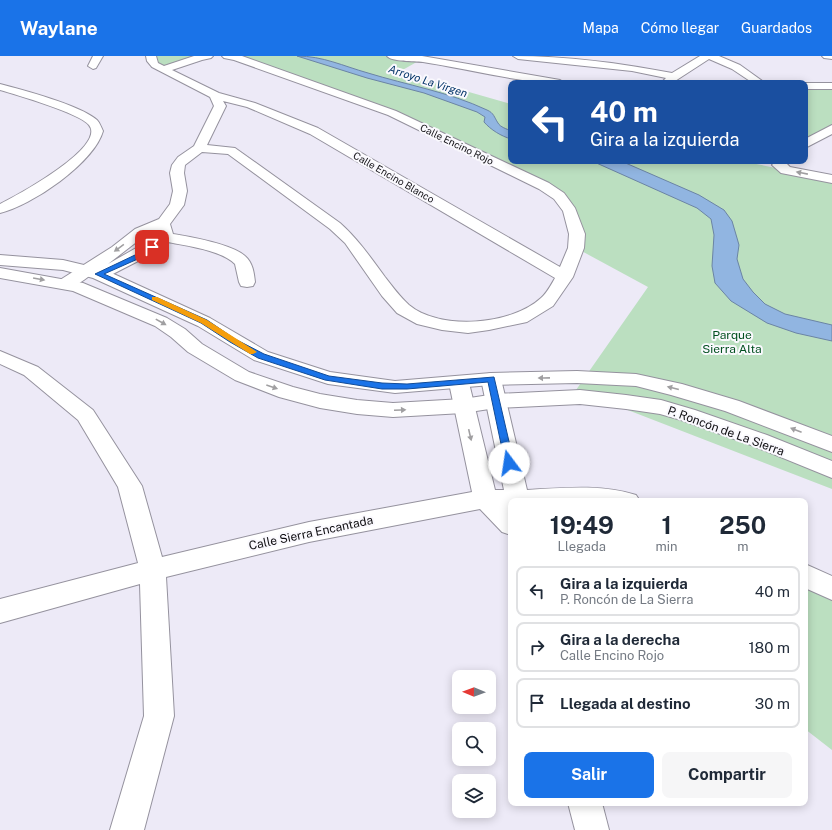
<!DOCTYPE html>
<html lang="es">
<head>
<meta charset="utf-8">
<style>
  body { margin:0; font-family:"Public Sans",sans-serif; background:#f6f6f7; color:#1f2937; height:100vh; display:flex; flex-direction:column; font-size:15px; white-space:nowrap }
  * { box-sizing:border-box; margin:0 }
  p { font-size:13px; color:#747a83 }
  .icon { flex:none; width:22px; height:22px; fill:none; stroke:currentColor; stroke-width:2; stroke-linecap:round; stroke-linejoin:round }
  .map { position:relative; flex:1; overflow:hidden }
  .sheet { position:absolute; left:508px; top:442px; width:300px; height:308px; display:flex; flex-direction:column; background:#fff; border-radius:8px; box-shadow:0 2px 10px #0003 }
  .sheet>* { flex:none }
  .hud { position:absolute; left:508px; top:24px; width:300px; height:84px; border-radius:8px; box-shadow:0 2px 10px #0003; background:#1a4fa0; color:#fff; overflow:hidden }
  .needle { width:26px; rotate:271deg }
  .buttons { position:absolute; left:452px; top:614px; display:grid; gap:8px }
  .buttons a { display:grid; place-items:center; width:44px; height:44px; border-radius:8px; background:#fff; box-shadow:0 2px 10px #0003; font-size:20px }
  .pin { position:absolute; display:grid; place-items:center; width:34px; height:34px; color:#fff; margin:-17px; border-radius:8px; box-shadow:0 2px 6px #0006 }
  .me { position:absolute; width:44px; margin:-22px; rotate:346deg; stroke-linejoin:round; filter:drop-shadow(0 0 3px #0008) }
  .turn { display:flex; align-items:center; gap:14px; height:84px; padding:0 16px; font-size:18px }
  .turn .icon { width:52px; height:52px; stroke-width:2.5 }
  .turn b { display:block; font-size:28px; line-height:34px }
  .eta { display:flex; justify-content:space-evenly; align-items:center; height:68px; text-align:center }
  .eta b { font-size:24px; font-weight:700; line-height:28px }
  .primary-button { display:flex; gap:8px; margin-top:auto; padding:8px 16px }
  .primary-button a { flex:1; height:46px; border-radius:8px; background:#1a73e8; color:#fff; font-size:16px; font-weight:700; line-height:46px; text-align:center }
  .primary-button a+a { background:#f6f6f7; color:#1f2937 }
  ul { padding:0; list-style:none }
  li { display:flex; align-items:center; gap:12px; height:50px; margin:0 8px 6px; padding:0 8px; border:2px solid #e0e1e3; border-radius:8px }
  li div { flex:1 }
  li b { display:block; font-size:15px }
  li em { font-style:normal }
  header { display:flex; align-items:center; gap:24px; box-sizing:border-box; height:56px; padding:0 20px; background:#1a73e8; color:#fff }
  header strong { font-size:19px }
  nav { display:flex; gap:22px; margin-inline-start:auto; font-size:14px }
  .map>svg:first-child { display:block }
</style>
</head>
<body>
<header>
<strong>Waylane</strong>
<nav><a>Mapa</a><a>Cómo llegar</a><a>Guardados</a></nav>
</header>
<div class="map">
<svg width="832" height="774" viewBox="0 0 832 774">
  <rect width="100%" height="100%" fill="#edeaf7"/>
  <g fill="#bbdfc0">
    <path d="M151 0H209L165 13 155 9Z"/>
    <path d="M227 0H392L422 3 399 16 511 48V105H741L832 123V433L576 334 648 231 576 192 559 140 392 57Z"/>
    <path d="M832 31V69L805 85V32Z"/>
    <path d="M805 524 832 538V694L805 673Z"/>
  </g>
  <g fill="#91b5e1" stroke="#6b84a4">
    <path d="M297 0C323 0 343 10 368 17 407 29 449 36 487 54 494 57 494 61 498 67 500 71 507 73 511 75V83C501 80 491 74 484 66L485 61 477 56 424 37 367 22Z"/>
    <path d="M592 105H621L699 139 724 154 732 165 737 182 739 189 737 203 743 223 753 236 765 248 785 258 832 269V285L796 277 767 267 731 245 715 227 712 210 714 179 711 163 697 152 688 148Z"/>
  </g>
  <g fill="none" stroke-linecap="round" stroke-linejoin="round">
    <defs>
      <g id="street">
        <path d="M93 0H103L96 12 93 13 88 10Z"/>
        <path d="M146 0H156L158 7 164 10 194 0H213L211 2 202 4 172 14 219 37 255 47 318 72 560 211 568 192 569 178 563 155 554 143 539 133 388 59 234 4 224 2 222 0H242L396 55 549 127 564 137 575 152 585 178 584 192 573 221 553 250 527 266 489 274 468 277 442 274 417 268 397 257 382 240 345 187 330 173 228 98 202 96 185 109 184 117 187 135 184 149 170 168 173 178C191 181 232 188 245 200 253 207 254 217 255 226L253 230 247 231 241 230 239 226 235 208C221 194 187 190 168 186L142 203 109 220 103 221 97 220 95 216C84 223 73 235 60 232L58 228 60 224 112 191 135 173 159 163 170 148 173 135 170 117 172 109 178 101 194 90 214 50 210 41 152 11 147 5ZM223 45 247 51 310 78 555 222C551 229 547 237 541 242 512 269 440 275 409 249 400 241 392 230 385 221 371 202 358 183 340 167L235 92 207 89 226 50ZM143 181 152 183 108 208Z"/>
        <path d="M387 0H422L560 24 565 27C517 27 470 13 423 6 414 5 392 6 387 0Z"/>
        <path d="M513 0C567 0 620 7 672 17L700 0H719L740 9 765 27H753L732 13 709 3 672 27H661L666 22 632 15 518 3Z"/>
        <path d="M804 27H832V33H805Z"/>
        <path d="M0 28C23 34 80 49 97 64 100 67 101 71 103 75 94 107 31 150 0 157V148C16 140 107 91 89 69 79 57 17 39 0 34Z"/>
        <path d="M832 69V78L805 92V83Z"/>
        <path d="M776 105H789L787 108 790 111 832 119V127L781 117 772 109Z"/>
        <path d="M0 295 38 311 93 354 142 430 162 501 309 466 472 436 449 327 452 323 459 321 466 323 469 327 495 434H504L481 323 484 319 491 317 498 319 501 323 527 434C563 432 601 428 636 439L640 445H511V452H509L511 454V479L502 476 480 453 309 486 166 521 174 660 144 774H110L144 660 140 528 0 567V543L138 507 118 431 78 364 24 319 0 308Z"/>
        <path d="M805 508 832 520V544L805 532Z"/>
        <path d="M568 747H602L609 774H575Z"/>
      </g>
      <g id="secondary">
        <path d="M822 0H832V3L824 2Z"/>
        <path d="M0 199 63 204 105 214 210 262 268 296 330 316 395 325 491 317 577 315 636 318 682 328 739 345 832 380V396L725 355 671 339 636 330 577 327 491 329 395 337 328 328 254 304 198 270 93 222 63 214 0 209Z"/>
        <path d="M0 212 83 227 167 262 185 273 202 288 249 316 293 331 320 338 357 344 393 347 463 343 496 338 580 334 626 339 661 344 695 354 767 379 832 405V422L751 389 681 364 660 358 626 353 580 348 496 352 463 357 393 361 357 358 320 352 279 341 235 324 188 296 171 281 155 270 73 235 0 222Z"/>
      </g>
    </defs>
    <use href="#street" stroke="#95929e" stroke-width="2"/>
    <use href="#secondary" stroke="#95929e" stroke-width="2"/>
    <use href="#street" fill="#fff" fill-rule="evenodd"/>
    <use href="#secondary" fill="#fff" fill-rule="evenodd"/>
  </g>
  <defs><path id="oneway-solid" d="M-6-.8H1V-3.2L6.5 0L1 3.2V.8H-6Z"/></defs>
  <g fill="#a09fa1">
    <use href="#oneway-solid" transform="translate(802 117) rotate(-169)"/>
    <use href="#oneway-solid" transform="translate(119 192) rotate(144)"/>
    <use href="#oneway-solid" transform="translate(39 223) rotate(10)"/>
    <use href="#oneway-solid" transform="translate(161 266) rotate(29)"/>
    <use href="#oneway-solid" transform="translate(544 322) rotate(179)"/>
    <use href="#oneway-solid" transform="translate(272 331) rotate(19)"/>
    <use href="#oneway-solid" transform="translate(673 332) rotate(-166)"/>
    <use href="#oneway-solid" transform="translate(400 354) rotate(-3)"/>
    <use href="#oneway-solid" transform="translate(796 374) rotate(-159)"/>
    <use href="#oneway-solid" transform="translate(470 379) rotate(77)"/>
  </g>
  <path fill="#1a73e8" stroke="#114b97" d="M150 190 155 191 140 202 104 218 207 264 235 283 264 298 329 320 382 327 407 328 494 321 514 407 513 409H506L505 407 488 326 407 333H382L325 324 258 302 230 286 201 267 95 218 135 199Z"/>
  <path fill="#f59e0b" d="M152 241H157L207 264 257 296 253 298H250L201 267 152 244Z"/>
  <g text-anchor="middle" stroke-width="4" stroke-linejoin="round" paint-order="stroke">
    <g font-size="10" fill="#111014" stroke="#faf9fe">
      <text transform="translate(457 88) rotate(26)" y="4">Calle Encino Rojo</text>
      <text transform="translate(394 121) rotate(30)" y="4">Calle Encino Blanco</text>
    </g>
    <g font-size="11" font-style="italic" fill="#003266" stroke="#faf9fe">
      <text transform="translate(428 25) rotate(18)" y="4">Arroyo La Virgen</text>
    </g>
    <g font-size="12" fill="#014f1f" stroke="#faf9fe">
      <text x="732" y="283">Parque<tspan x="732" dy="14">Sierra Alta</tspan></text>
    </g>
    <g font-size="12" fill="#111014" stroke="#faf9fe">
      <text transform="translate(726 375) rotate(20)" y="4">P. Roncón de La Sierra</text>
      <text transform="translate(311 477) rotate(-12)" y="4">Calle Sierra Encantada</text>
    </g>
  </g>
</svg>
<div class="buttons">
<a><svg class="needle" viewBox="-14 -14 28 28"><path d="M0-13l5 13h-10z" fill="#e53935"/><path d="M0 13l5-13h-10z" fill="#747a83"/></svg></a>
<a><svg class="icon" aria-label="search" viewBox="0 0 24 24"><circle cx="10" cy="10" r="6"/><path d="M15 15l6 6"/></svg></a>
<a><svg class="icon" aria-label="layers" viewBox="0 0 24 24"><path d="M12 4l9 5-9 5-9-5zM3 14l9 5 9-5"/></svg></a>
</div>
<div class="pin" style="left:152px;top:191px;background:#d93025"><svg class="icon" aria-label="arrive" viewBox="0 0 24 24"><path d="M6 21V4h12l-3 4 3 4H6"/></svg></div>
<svg class="me" style="left:509px;top:407px" viewBox="-20 -20 40 40"><circle r="19" fill="#fff"/><path d="M0-13L10 11 0 6-10 11z" fill="#1a73e8"/></svg>
<div class="hud">
<div class="turn"><svg class="icon" aria-label="left" viewBox="0 0 24 24"><path d="M17 20v-9H6M10 6l-5 5 5 5"/></svg><div><b>40 m</b>Gira a la izquierda</div></div>
</div>
<section class="sheet">
<div class="eta">
<div><b>19:49</b><p>Llegada</p></div>
<div><b>1</b><p>min</p></div>
<div><b>250</b><p>m</p></div>
</div>
<ul>
<li><svg class="icon" aria-label="left" viewBox="0 0 24 24"><path d="M17 20v-9H6M10 6l-5 5 5 5"/></svg><div><b>Gira a la izquierda</b><p>P. Roncón de La Sierra</p></div><em>40 m</em></li>
<li><svg class="icon" aria-label="right" viewBox="0 0 24 24"><path d="M7 20v-9h11M14 6l5 5-5 5"/></svg><div><b>Gira a la derecha</b><p>Calle Encino Rojo</p></div><em>180 m</em></li>
<li><svg class="icon" aria-label="arrive" viewBox="0 0 24 24"><path d="M6 21V4h12l-3 4 3 4H6"/></svg><div><b>Llegada al destino</b></div><em>30 m</em></li>
</ul>
<div class="primary-button"><a>Salir</a><a>Compartir</a></div>
</section>
</div>
</body>
</html>
